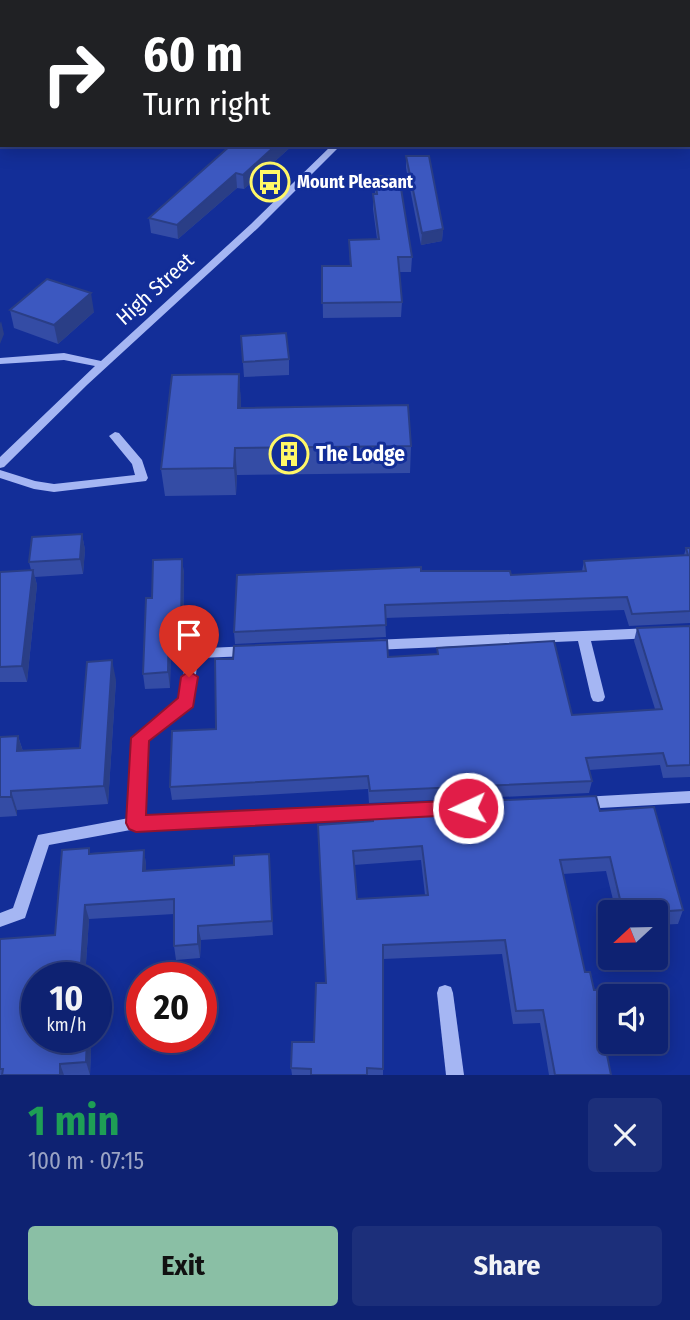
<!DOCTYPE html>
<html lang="en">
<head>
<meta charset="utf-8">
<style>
  body { margin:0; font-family:"Fira Sans Condensed",sans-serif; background:#1c2f7a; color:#f1f3f6; height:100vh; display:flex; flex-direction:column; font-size:26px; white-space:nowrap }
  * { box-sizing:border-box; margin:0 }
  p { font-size:23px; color:#9ba4c4 }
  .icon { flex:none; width:38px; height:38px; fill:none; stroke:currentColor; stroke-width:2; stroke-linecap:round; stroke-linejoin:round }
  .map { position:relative; height:1075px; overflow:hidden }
  .side { display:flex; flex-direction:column; background:#0e2272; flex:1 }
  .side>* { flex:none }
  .hud { position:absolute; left:0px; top:0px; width:691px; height:147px; box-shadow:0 4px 18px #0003,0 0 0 2px #2e3f84; background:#202124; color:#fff; overflow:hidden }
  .needle { width:46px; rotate:248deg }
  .buttons { position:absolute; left:598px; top:900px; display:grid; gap:14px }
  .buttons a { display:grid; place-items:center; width:70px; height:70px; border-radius:7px; background:#0e2272; box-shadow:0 4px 18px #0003,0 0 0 2px #2e3f84; font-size:35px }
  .speed { position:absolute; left:21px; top:962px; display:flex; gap:14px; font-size:35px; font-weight:700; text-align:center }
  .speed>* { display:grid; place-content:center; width:91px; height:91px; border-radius:50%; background:#0e2272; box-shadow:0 4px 18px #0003,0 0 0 2px #2e3f84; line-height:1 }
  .speed small { font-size:18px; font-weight:400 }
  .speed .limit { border:10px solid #d22; background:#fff; color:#111 }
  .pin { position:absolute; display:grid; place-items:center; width:60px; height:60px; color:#fff; margin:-72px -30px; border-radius:50% 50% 50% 0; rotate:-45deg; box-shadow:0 0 7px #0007 }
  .pin .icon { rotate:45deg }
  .me { position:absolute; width:77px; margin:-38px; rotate:267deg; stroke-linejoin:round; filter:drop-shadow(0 0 5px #0008) }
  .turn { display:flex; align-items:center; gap:24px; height:147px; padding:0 28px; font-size:32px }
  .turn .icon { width:91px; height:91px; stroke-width:2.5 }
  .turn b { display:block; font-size:49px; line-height:60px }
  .round { display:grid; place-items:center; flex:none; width:74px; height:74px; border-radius:7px; background:#1c2f7a }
  .summary { display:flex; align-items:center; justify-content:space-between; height:119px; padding:0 28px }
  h1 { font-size:42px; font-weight:700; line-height:52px; color:#1e9e55 }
  .cta { display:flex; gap:14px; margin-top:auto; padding:14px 28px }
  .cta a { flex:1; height:80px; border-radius:7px; background:#8abfa5; color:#111; font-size:28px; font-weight:700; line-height:80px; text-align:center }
  .cta a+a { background:#1c2f7a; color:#f1f3f6 }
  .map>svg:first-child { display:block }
</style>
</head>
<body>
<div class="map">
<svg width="690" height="1075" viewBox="0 0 690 1075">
  <rect width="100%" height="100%" fill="#132e98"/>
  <path fill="#2948b8" d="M0 0H317L2 2 0 139Z"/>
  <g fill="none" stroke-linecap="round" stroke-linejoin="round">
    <g fill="#a5b6f3" fill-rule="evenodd">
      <path d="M451 0H459L451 2Z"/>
      <path d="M332 145H341L258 228 87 385 4 467 0 468V457L95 366 64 360 0 364V358L64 353 101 361 251 224Z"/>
      <path d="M115 432 119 433 142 460 148 478 146 481 54 492 34 489 0 478V470L35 481 54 484 135 475 132 464 109 436Z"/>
      <path d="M652 628 657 629 659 633 657 637 652 638 591 641 605 697 603 701 598 702 593 701 591 697 578 641 373 650 368 649 366 645 368 641 373 640Z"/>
      <path d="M250 646 255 647 257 651 255 655 250 656 198 658 192 706 147 741 144 816 385 806 390 808 392 812 390 816 385 818 136 829 49 845 25 918 0 927V913L13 908 38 835 129 818 133 738 135 734 180 699 187 649Z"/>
      <path d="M690 791V803L582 809 577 807 575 803 577 799 582 797Z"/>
      <path d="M445 985 451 987 453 993 464 1075H446L437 993 439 987Z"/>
    </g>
  </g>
  <g fill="#344ca5" fill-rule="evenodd">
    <path d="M293 145 244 189 237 188 178 239 151 233 149 218Z"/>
    <path d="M406 156 443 229 442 241 421 245 406 168Z"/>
    <path d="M375 176 412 257 411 272H399L402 302 401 317 323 318 322 266H350L349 240 377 239 373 209V194H375Z"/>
    <path d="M10 310 94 312 58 344 14 328Z"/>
    <path d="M241 336 289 359V375L244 377Z"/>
    <path d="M239 374 241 408 411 446 410 473 237 475 236 495 165 496 161 469Z"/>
    <path d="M82 534 85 550 83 574 35 577 37 585 27 682H0V572L31 570 29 562Z"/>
    <path d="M686 548H690V623L629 626 624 610 385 618 386 637 235 644 234 632 421 571 511 575 582 571 584 561 684 555Z"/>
    <path d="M182 559 184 574 183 640 171 641 170 688 145 689 143 674 152 598Z"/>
    <path d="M690 626V777L663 778 660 765 589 770 592 781 589 793 369 803 368 789 172 800 170 787 216 729 388 657 437 654V648L572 715 655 709 634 641 637 628Z"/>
    <path d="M116 680 108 804 17 810V816L0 817V737L18 736 23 751 80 748Z"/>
    <path d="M372 806 600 811 683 910 678 924 656 925V912H616L606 871 563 874 585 972 594 990 611 996V1027L601 1028 611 1075H549L540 1023 513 1024 502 954 383 959V1075H292L291 1068 314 1042 326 983 318 825 371 822ZM421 860 425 895 357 899 354 865Z"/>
    <path d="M144 850 146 865V871L270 869 273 935 201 940 200 958 176 960 174 946V914L89 919 85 978H37V1038H87L91 1050 90 1075H0V939L55 935 91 853Z"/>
  </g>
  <g fill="#2a3e86">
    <path d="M276 145H293L244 189 243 175Z"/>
    <path d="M236 173 237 188 178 239 177 225Z"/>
    <path d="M443 229 442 241 421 245 422 233Z"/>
    <path d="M91 293 94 312 58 344 54 325Z"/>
    <path d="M1 321 4 334 0 344V324Z"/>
    <path d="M239 374 241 401 240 435 238 408Z"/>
    <path d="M235 448 237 475 236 495 234 468Z"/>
    <path d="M82 534 85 550 83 574 80 559Z"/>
    <path d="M182 559 184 574 183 640 181 625Z"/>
    <path d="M33 570 37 585 27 682 22 666Z"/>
    <path d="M169 625 171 641 170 688 168 672Z"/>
    <path d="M112 660 116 680 108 804 104 786Z"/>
    <path d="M18 736 24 755 17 751Z"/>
    <path d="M11 791 17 810V816L11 797Z"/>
    <path d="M144 850 146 865V885L143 871Z"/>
    <path d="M85 905 89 919 85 978 81 964Z"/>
    <path d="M198 926 201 940 200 958 198 944Z"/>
    <path d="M64 965 69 978H64Z"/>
    <path d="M87 1038 91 1050 90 1075 86 1062Z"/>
    <path d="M60 1064 64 1075H60Z"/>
  </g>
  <g fill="#3c58c0" stroke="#2a3e86" stroke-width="2" fill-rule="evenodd">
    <path d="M231 145H276L243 175 236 173 177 225 149 218Z"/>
    <path d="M406 156H429L443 229 422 233Z"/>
    <path d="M375 176H399L412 257H398L402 302 322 303V266H351L349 240 379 239 373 194H377Z"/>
    <path d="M47 279 91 293 54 325 10 310Z"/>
    <path d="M286 333 289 359 243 362 241 336Z"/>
    <path d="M239 374 238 408 408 405 411 446 235 448 234 468 161 469 172 375Z"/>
    <path d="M82 534 80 559 29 562 32 537Z"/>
    <path d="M686 548H690V611L632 614 627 597 385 605 386 625 234 632 237 575 421 567V571H510L511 575 586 571 584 561 688 555Z"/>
    <path d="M182 559 181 625H169L168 672 143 674 146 598H152L153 560Z"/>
    <path d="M33 570 22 666 0 667V572Z"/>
    <path d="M690 626V765L667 766 663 753 586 758 592 781 370 791 368 776 170 787 172 731 216 729 215 659H233L234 646 387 640 388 657 438 654 437 648 554 641 572 715 662 709 637 628Z"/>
    <path d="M112 660 104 786 11 791V797H0V737L18 736 17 751 80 748 87 662Z"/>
    <path d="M596 796 600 811 654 807 683 910 655 912H623L610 857 560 860 585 972H590L594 990 624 989 625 996H611V1014L599 1015 611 1075H555L543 1010 516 1011 505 940 383 945V1069L367 1068V1075H311V1069L291 1068 292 1042H314L316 983H326L318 825 373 821 372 806ZM422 846 428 895 357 899 353 851Z"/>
    <path d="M89 848V854L144 850 143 871 234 865V856L269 854 272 921 198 926V944L174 946V899L85 905 81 964 64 965V978H37V1038H60V1039L87 1038 86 1062 60 1064V1075H2L3 1069H0V939L55 935 62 850Z"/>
  </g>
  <path fill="#e11d48" stroke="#92132f" stroke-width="2" d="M189 671 198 677 193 707 149 741 146 815 468 800 475 802 478 808 475 814 136 832 129 829 126 823 131 738 178 698 181 677Z"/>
  <defs>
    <symbol id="bus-ring" viewBox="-11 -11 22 22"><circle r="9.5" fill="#132e98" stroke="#fff767" stroke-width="1.5"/><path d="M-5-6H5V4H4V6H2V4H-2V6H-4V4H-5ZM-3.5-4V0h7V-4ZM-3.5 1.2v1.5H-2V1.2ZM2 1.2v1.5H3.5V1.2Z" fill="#fff767"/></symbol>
    <symbol id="building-ring" viewBox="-11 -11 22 22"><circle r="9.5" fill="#132e98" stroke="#fff767" stroke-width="1.5"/><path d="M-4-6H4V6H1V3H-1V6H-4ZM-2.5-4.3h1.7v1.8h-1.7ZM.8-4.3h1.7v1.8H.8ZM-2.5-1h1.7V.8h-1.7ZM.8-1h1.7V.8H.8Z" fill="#fff767"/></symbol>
  </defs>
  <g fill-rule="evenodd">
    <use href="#bus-ring" x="248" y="160" width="44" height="44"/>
    <use href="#building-ring" x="267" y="432" width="44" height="44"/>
  </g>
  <g text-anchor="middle" stroke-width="6" stroke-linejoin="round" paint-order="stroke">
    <g font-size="18" font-weight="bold" fill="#fff" stroke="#132e98" text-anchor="start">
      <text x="297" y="188">Mount Pleasant</text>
    </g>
    <g font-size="21" fill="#fff" stroke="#132e98">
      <text transform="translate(155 289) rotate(-42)" y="7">High Street</text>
    </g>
    <g font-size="21" font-weight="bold" fill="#fff" stroke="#132e98" text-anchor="start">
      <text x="316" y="461">The Lodge</text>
    </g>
  </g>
</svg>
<div class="buttons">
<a><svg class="needle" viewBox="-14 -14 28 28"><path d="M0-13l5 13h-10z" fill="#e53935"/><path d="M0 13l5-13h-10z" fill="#9ba4c4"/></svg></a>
<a><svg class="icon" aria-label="sound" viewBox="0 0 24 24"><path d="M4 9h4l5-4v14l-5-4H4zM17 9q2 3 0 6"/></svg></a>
</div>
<div class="speed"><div>10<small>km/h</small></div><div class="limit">20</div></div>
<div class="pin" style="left:189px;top:677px;background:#d93025"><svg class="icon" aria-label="arrive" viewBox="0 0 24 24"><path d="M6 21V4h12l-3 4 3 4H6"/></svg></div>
<svg class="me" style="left:468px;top:808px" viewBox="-20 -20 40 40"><circle r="17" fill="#e11d48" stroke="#fff" stroke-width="3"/><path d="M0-11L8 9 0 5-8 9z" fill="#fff"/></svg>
<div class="hud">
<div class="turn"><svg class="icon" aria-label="right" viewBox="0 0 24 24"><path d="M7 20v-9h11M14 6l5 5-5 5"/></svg><div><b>60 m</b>Turn right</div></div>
</div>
</div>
<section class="side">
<div class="summary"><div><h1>1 min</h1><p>100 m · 07:15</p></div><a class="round"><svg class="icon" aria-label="close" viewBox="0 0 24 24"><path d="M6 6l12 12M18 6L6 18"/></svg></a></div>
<div class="cta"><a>Exit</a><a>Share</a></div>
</section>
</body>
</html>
